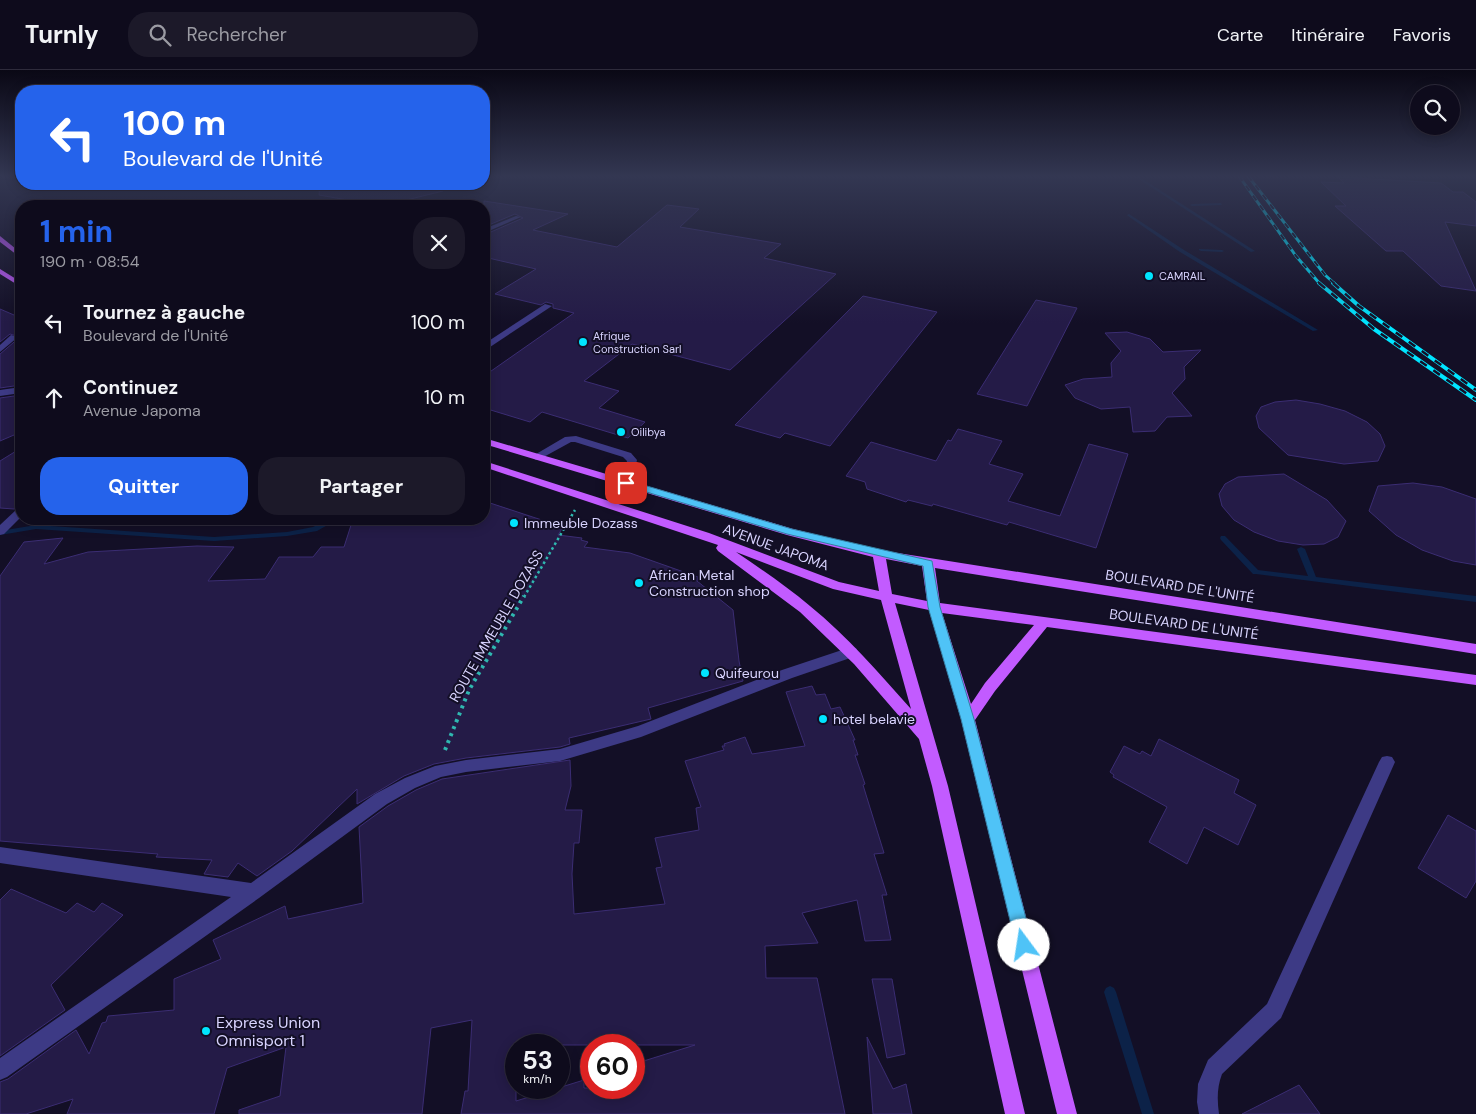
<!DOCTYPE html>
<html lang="fr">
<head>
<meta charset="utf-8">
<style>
  body { margin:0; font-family:"DM Sans",sans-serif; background:#1c1929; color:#f1f3f6; height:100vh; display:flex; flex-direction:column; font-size:19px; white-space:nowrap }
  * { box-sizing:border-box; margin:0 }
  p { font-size:16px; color:#9b9ba3 }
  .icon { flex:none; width:28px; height:28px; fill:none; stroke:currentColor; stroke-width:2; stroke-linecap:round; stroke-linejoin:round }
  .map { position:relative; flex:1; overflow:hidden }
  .side { position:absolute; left:15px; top:130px; width:475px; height:325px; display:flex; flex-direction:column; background:#0e0b1c; border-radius:20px; box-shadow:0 2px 12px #0003,0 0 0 1px #2e2b3b }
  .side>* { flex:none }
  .guide { position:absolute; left:15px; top:15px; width:475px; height:105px; border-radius:20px; box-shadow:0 2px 12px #0003,0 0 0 1px #2e2b3b; background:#2563eb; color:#fff; overflow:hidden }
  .buttons { position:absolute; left:1410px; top:15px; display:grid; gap:10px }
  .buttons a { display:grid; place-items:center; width:50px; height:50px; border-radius:50%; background:#0e0b1c; box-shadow:0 2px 12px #0003,0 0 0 1px #2e2b3b; font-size:25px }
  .speed { position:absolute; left:505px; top:964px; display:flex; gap:10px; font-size:25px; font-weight:700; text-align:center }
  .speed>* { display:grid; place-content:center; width:65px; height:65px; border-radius:50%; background:#0e0b1c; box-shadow:0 2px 12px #0003,0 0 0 1px #2e2b3b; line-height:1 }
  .speed small { font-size:12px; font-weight:400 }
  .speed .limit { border:8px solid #d22; background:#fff; color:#111 }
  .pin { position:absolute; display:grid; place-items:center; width:42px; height:42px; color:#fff; margin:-21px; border-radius:10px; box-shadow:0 2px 8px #0006 }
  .me { position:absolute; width:55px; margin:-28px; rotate:346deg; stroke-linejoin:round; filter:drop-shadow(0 0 4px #0008) }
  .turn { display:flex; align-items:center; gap:18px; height:105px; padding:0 25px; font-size:22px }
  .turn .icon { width:65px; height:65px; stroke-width:2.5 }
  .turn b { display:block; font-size:35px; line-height:42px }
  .round { display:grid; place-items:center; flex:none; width:52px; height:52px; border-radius:20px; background:#1c1929 }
  .headline { display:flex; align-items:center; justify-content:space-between; height:85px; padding:0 25px }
  h1 { font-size:30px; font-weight:700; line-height:38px; color:#2563eb }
  .action { display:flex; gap:10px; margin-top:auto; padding:10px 25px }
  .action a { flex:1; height:58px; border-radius:20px; background:#2563eb; color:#fff; font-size:20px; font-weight:700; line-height:58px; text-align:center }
  .action a+a { background:#1c1929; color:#f1f3f6 }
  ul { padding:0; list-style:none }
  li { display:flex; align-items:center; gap:15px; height:75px; padding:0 25px }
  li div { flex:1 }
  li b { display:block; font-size:19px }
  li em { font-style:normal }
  header { display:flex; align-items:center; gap:30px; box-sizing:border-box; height:70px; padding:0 25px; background:#0e0b1c; border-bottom:1px solid #2e2b3b }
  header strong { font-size:24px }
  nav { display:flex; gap:28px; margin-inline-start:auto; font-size:18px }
  .search { width:350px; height:45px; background:#1c1929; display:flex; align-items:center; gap:12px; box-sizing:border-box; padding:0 18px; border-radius:20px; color:#9b9ba3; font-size:19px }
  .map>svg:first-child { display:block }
</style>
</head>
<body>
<header>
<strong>Turnly</strong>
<div class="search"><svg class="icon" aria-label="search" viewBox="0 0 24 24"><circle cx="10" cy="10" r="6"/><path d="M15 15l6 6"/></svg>Rechercher</div>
<nav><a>Carte</a><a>Itinéraire</a><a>Favoris</a></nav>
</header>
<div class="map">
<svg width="1476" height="1044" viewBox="0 0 1476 1044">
  <rect width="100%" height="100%" fill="#130f26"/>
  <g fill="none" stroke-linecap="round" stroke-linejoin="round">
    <g fill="#0c2248" fill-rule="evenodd">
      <path d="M1134 106H1138L1255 181 1251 182Z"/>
      <path d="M1221 133 1222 135 1192 136 1190 135 1192 134Z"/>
      <path d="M1129 144 1184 180 1318 260 1313 261 1180 182 1128 146 1127 145Z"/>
      <path d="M1199 179 1222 180 1224 181 1222 182 1201 181 1199 180Z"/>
      <path d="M330 449H338L317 461 287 466 214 471 36 459 0 465V461L36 455 214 467 287 462 313 457Z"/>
      <path d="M1221 466H1225L1258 500 1308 506 1297 479 1301 477 1305 479 1316 507 1476 526V532L1256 504H1253L1221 470 1220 468Z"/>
      <path d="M1110 916 1114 918 1116 922 1154 1044H1142L1104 922 1106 918Z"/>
    </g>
  </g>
  <g fill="#241b47" stroke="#3b2d73" fill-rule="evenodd">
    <path d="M1338 107 1441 113 1453 122H1463L1476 132V156L1445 152 1476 221 1441 216 1403 181H1386L1335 136H1346L1321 112 1344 113Z"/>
    <path d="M320 114H442L443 121 382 136 319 125Z"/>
    <path d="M484 131 568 144 533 160 617 177 667 135 699 139 680 157 781 174 764 188 836 204 730 300 632 274 584 311 619 321 599 338 645 352 628 368 542 342 530 352 484 338V306L574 243 553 238V234L546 232 541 235 495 224 536 199 484 187V165L523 148 515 144 484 157Z"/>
    <path d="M863 226 937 242 830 376 785 363 780 368 735 355Z"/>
    <path d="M1036 230 1077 238 1027 336 977 324Z"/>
    <path d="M0 239 21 248V315L0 318V284L20 267 10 264 0 272Z"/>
    <path d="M1127 262 1150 269 1163 282 1201 280 1184 297 1185 309 1172 323 1192 346 1167 347 1155 361 1133 362 1130 337 1101 339 1075 328 1065 315 1083 309 1112 307 1111 293 1121 281 1105 263Z"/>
    <path d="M21 325V362L0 371V328Z"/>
    <path d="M1296 330 1320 334 1345 341 1367 352 1380 364 1385 376 1378 391 1344 394 1288 385 1259 358 1256 346 1261 337 1275 332Z"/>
    <path d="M958 359 1002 371 989 394 1023 404 1008 431 1060 446 1089 374 1128 384 1096 478 1009 452 1007 455 933 434 932 436 908 430 906 432 867 419 865 412 846 406 871 372 936 391 948 370 951 371Z"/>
    <path d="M21 378V436L14 439 0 438V391Z"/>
    <path d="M1284 404 1327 430 1346 451 1338 467 1324 474 1303 475 1278 471 1254 462 1234 450 1222 436 1219 424 1225 414 1238 407Z"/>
    <path d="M1413 413 1442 417 1476 429V495L1453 491 1422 480 1396 465 1369 441 1378 416Z"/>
    <path d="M484 431 563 457 558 465 582 468 581 470 588 472 584 477 630 483 698 507 697 511 733 540 739 591 743 611 648 638 651 649 569 668 570 674 560 677 466 688 434 694 404 706 357 734V719L292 781 257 806 238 793 228 807 204 804 212 790 156 787 158 784 0 771V506L24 472 63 468 44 494 88 482 197 476 234 477 208 511 265 509 279 487H313L321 477H344L353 449H484Z"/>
    <path d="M812 616 816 625 825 624 831 639 840 637 855 670H853L858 685H855L865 714 863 715 884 783 874 784 887 825H882L891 870 865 871 857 830 802 843 818 873 765 876 766 908H817L845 1044H461L465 1021H468L472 950 431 958 422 1044H239V1040L280 1026 286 977 227 998 214 1044H67L73 1029 26 1044H0V1012L8 1009 76 960 89 984 102 953 106 952 108 946 174 940V909L221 889 213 870 285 836 288 849 363 833 359 757 388 736 416 720 442 709 570 690 571 716 565 740H582L579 773H574L572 804 574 844 665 834 656 798 662 797 655 768 699 760 696 738 701 737 685 691 724 680 722 676H725L724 674 745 667 752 684 805 676 786 622ZM516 975H695L634 994V1018H584V1010L516 1031Z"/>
    <path d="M1159 669 1239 710 1234 723 1256 735 1238 775 1204 757 1187 794 1149 772 1167 737 1113 707 1114 705 1110 702 1124 676 1140 684 1142 681 1151 686Z"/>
    <path d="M1448 745 1476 761V811L1466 828 1418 798Z"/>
    <path d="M11 819 66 843 77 833 94 842 102 833 123 845 51 915 65 940 0 986V830Z"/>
    <path d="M872 909H892L905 984 887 988Z"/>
    <path d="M867 967 893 1019 906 1014 912 1044H873Z"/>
    <path d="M1299 1015 1320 1044H1242Z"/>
  </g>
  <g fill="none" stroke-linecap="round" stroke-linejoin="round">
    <path stroke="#2fb8b0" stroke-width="2.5" stroke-dasharray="2.5 3" stroke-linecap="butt" d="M524 527 575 440"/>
    <path stroke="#2fb8b0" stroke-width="4" stroke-dasharray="3 4.5" stroke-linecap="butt" d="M445 680 469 620 524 526"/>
    <g fill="#3d3a85" fill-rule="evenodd">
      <path d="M516 146 521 147 484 163V159Z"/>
      <path d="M545 234 552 236 484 281V274Z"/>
      <path d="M576 366 631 383 637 390 631 415H623L622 413 627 391 623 387 575 372H571L540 389 536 390 531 387 565 367Z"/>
      <path d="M1387 686 1392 687 1395 692 1281 948 1222 1004C1217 1017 1217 1030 1219 1044H1199L1197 1032 1198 1014 1208 990 1267 934 1379 692 1382 687Z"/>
    </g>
    <g fill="#3d3a85" fill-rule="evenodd">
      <path d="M11 265 18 267 0 282V275Z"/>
      <path d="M21 317V323L0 326V320Z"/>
      <path d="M21 438V447L4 464 0 465V455L17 439Z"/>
      <path d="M851 577 856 578 858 582 856 586 792 608 641 667 560 691 466 702 441 707 415 718 387 734 259 828 7 1007 0 1010V988L231 827 0 793V777L251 813 375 724 405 708 435 696 466 690 560 679 638 656 782 600Z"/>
    </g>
    <g fill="#c25bff" fill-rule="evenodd">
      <path d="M0 166 21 183V188L0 172Z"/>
      <path d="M0 199 21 212V217L0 204Z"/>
      <path d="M484 368 793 459 879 480 1476 574V584L935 498 940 533 1476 605V615L1047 557 995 621 975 650 1077 1044H1057L961 649 929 540 895 533 948 716 1025 1044H1005L932 716 919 669 854 594 800 542 718 481 716 478 718 475 484 397V391L709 463 839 512 879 521 873 487 787 465 484 374ZM736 482 833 519 881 530 911 639C879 603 847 566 810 536 786 516 761 499 736 482ZM886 489 922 496 927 531 892 524ZM942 543 1034 555 985 613 971 634Z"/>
    </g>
    <defs>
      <g id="rail-far1">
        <path d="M1239 106 1296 186 1320 214"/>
        <path d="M1248 106 1325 205 1335 214"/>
      </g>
      <g id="rail">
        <path d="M1319 213 1374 259 1476 330"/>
        <path d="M1333 213 1359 236 1476 320"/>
      </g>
    </defs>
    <use href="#rail-far1" stroke="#00e5ff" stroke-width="3"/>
    <use href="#rail" stroke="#00e5ff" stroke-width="4"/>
    <use href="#rail-far1" stroke="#130f26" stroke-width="2" stroke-dasharray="6" stroke-linecap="butt"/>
    <use href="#rail" stroke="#130f26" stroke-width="2.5" stroke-dasharray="8" stroke-linecap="butt"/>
  </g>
  <linearGradient id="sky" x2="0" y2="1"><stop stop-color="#0a0815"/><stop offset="0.42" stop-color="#333752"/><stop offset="1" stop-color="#333752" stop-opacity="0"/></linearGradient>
  <rect width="1476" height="253" fill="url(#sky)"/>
  <path fill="#4fc3f7" stroke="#337fa1" d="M623 411H630L792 459 932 491 940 537 974 649 1033 875 1030 881 1024 883 1019 881 1016 875 961 649 928 537 923 496 787 464 623 415Z"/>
  <g fill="#00e5ff" stroke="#130f26" stroke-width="2">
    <circle cx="1149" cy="206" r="5"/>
    <circle cx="583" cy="272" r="5"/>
    <circle cx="621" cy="362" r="5"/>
    <circle cx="514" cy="453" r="5"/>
    <circle cx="639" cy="513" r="5"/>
    <circle cx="705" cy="603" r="5"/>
    <circle cx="823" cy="649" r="5"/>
    <circle cx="206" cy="961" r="5"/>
  </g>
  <g text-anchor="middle" stroke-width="4" stroke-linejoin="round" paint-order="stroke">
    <g font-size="11" fill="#d9d4ff" stroke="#130f26" text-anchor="start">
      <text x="1159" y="210">CAMRAIL</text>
      <text x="593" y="270">Afrique<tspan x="593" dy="13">Construction Sarl</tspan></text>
      <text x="631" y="366">Oilibya</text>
    </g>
    <g font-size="14" fill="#d9d4ff" stroke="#130f26" text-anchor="start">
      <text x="524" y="458">Immeuble Dozass</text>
      <text x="649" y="510">African Metal<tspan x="649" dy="16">Construction shop</tspan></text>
      <text x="715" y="608">Quifeurou</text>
      <text x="833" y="654">hotel belavie</text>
    </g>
    <g font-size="14" fill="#d9d4ff" stroke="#130f26">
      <text transform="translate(776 477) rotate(20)" y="5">AVENUE JAPOMA</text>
      <text transform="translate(1180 516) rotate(9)" y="5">BOULEVARD DE L'UNITÉ</text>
      <text transform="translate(1184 554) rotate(8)" y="5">BOULEVARD DE L'UNITÉ</text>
      <text transform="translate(496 556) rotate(-60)" y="5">ROUTE IMMEUBLE DOZASS</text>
    </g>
    <g font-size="16" fill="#d9d4ff" stroke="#130f26" text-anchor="start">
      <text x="216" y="958">Express Union<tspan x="216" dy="18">Omnisport 1</tspan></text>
    </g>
  </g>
</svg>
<div class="buttons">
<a><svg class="icon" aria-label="search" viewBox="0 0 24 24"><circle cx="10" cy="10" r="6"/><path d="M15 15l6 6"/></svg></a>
</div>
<div class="speed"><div>53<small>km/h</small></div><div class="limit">60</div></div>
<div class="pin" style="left:626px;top:413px;background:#d93025"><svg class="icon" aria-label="arrive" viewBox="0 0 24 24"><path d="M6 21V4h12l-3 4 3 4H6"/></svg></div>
<svg class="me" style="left:1024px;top:875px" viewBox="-20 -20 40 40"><circle r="19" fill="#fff"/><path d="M0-13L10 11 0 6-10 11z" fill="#4fc3f7"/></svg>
<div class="guide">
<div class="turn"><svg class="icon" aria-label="left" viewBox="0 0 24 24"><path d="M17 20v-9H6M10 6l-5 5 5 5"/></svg><div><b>100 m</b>Boulevard de l'Unité</div></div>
</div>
<section class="side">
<div class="headline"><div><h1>1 min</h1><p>190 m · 08:54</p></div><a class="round"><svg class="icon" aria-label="close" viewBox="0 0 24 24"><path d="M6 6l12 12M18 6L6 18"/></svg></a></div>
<ul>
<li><svg class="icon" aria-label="left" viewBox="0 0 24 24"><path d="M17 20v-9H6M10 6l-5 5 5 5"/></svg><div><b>Tournez à gauche</b><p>Boulevard de l'Unité</p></div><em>100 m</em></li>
<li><svg class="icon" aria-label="ahead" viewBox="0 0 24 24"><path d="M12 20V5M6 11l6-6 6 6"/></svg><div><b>Continuez</b><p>Avenue Japoma</p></div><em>10 m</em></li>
</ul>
<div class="action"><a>Quitter</a><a>Partager</a></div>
</section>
</div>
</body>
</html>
